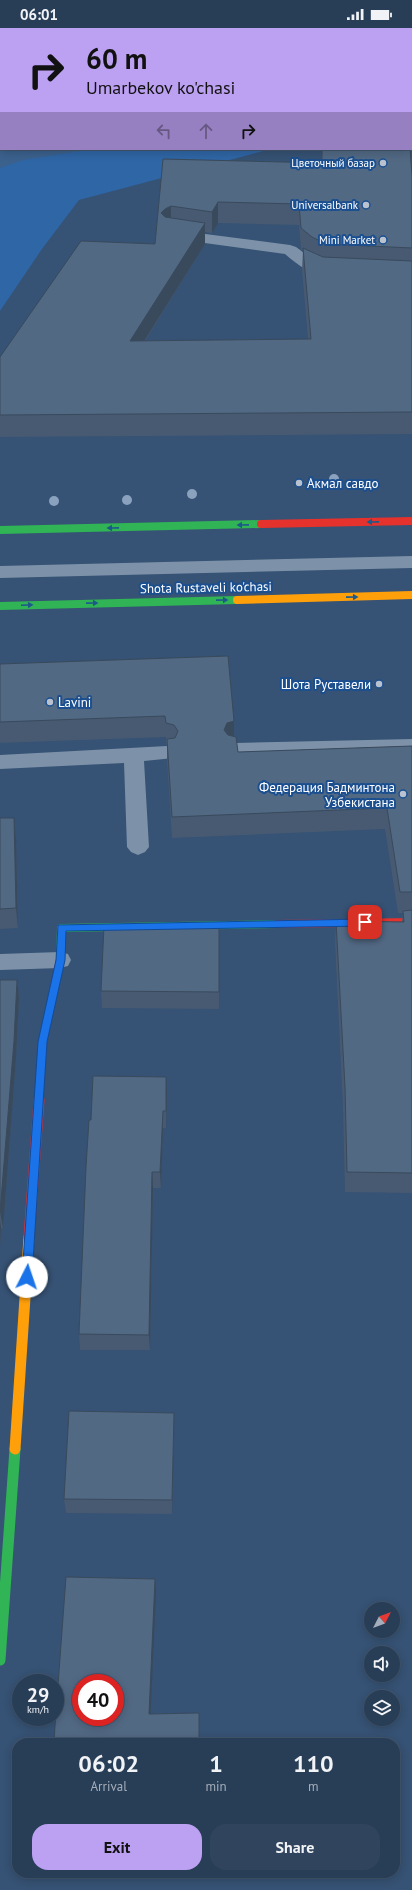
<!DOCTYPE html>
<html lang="en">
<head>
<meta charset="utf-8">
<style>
  body { margin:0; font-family:"PT Sans",sans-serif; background:#30455d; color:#f1f3f6; height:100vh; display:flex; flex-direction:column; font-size:15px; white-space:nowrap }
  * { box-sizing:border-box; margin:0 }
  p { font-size:13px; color:#a5aeba }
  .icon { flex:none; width:22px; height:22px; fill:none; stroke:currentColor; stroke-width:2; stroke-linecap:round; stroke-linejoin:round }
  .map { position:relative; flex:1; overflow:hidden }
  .panel { position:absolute; left:12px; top:1710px; width:388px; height:140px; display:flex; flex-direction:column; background:#283e57; border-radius:16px; box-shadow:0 2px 10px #0003,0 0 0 1px #44576d }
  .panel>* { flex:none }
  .hud { position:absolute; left:0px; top:0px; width:412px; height:122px; box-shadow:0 2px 10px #0003,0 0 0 1px #44576d; background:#bca0f2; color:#111; overflow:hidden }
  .needle { width:26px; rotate:48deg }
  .tools { position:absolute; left:364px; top:1574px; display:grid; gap:8px }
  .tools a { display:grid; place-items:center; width:36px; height:36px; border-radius:50%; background:#283e57; box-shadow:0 2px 10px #0003,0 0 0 1px #44576d; font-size:20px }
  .speed { position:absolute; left:12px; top:1646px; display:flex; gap:8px; font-size:20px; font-weight:700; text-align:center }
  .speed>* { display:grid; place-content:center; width:52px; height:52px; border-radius:50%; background:#283e57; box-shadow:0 2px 10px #0003,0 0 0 1px #44576d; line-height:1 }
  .speed small { font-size:10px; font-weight:400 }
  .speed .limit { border:6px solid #d22; background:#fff; color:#111 }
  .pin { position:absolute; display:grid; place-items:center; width:34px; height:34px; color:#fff; margin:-17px; border-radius:8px; box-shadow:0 2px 6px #0006 }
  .me { position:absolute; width:44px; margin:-22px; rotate:4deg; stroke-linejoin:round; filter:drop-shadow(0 0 3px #0008) }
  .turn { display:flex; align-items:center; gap:14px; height:84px; padding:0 20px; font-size:18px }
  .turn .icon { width:52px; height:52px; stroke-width:2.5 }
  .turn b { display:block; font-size:28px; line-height:34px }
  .lanes { display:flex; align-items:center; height:38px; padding:0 20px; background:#0003; justify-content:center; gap:20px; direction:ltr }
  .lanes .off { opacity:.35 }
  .eta { display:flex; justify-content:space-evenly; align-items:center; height:68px; text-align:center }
  .eta b { font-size:24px; font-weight:600; line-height:28px }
  .primary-button { display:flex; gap:8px; margin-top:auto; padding:8px 20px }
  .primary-button a { flex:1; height:46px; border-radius:16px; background:#bca0f2; color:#111; font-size:16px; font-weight:600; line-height:46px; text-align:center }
  .primary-button a+a { background:#30455d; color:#f1f3f6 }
  .status { display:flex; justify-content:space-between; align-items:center; height:28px; padding:0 20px; background:#283e57; direction:ltr }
  .status svg { height:11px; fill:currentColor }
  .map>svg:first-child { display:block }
</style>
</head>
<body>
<div class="status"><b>06:01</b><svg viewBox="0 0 49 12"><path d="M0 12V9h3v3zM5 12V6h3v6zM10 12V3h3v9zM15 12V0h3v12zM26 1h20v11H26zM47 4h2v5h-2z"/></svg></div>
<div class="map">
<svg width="412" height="1862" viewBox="0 0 412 1862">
  <rect width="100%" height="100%" fill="#365274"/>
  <path fill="#2f66a5" d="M0 0H412V89L411 1H1V121H271L79 172 42 221 0 283Z"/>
  <g fill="#3b618d">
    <path d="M245 0H406V1H246Z"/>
    <path d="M0 37 1 121H94L23 132 0 140Z"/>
  </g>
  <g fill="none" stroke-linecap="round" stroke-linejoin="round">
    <g fill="#7d92a8" fill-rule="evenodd">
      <path d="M412 528V540L0 550V538Z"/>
      <path d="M412 711V725L235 729 228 727 225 722 228 717 235 715Z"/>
      <path d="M167 718 174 720 177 725 174 730 144 733 149 819 145 824 138 827 131 824 127 819 124 735 0 741V727Z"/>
    </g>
    <g fill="#7d92a8" fill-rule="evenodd">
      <path d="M174 202 290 217 296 219 319 236 336 241 338 244 336 247C317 252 299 238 285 226L168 210 166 207 168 204Z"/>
      <path d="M60 924 68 926 71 932 68 938 60 940 0 942V926Z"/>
    </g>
    <g stroke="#30b455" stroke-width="8">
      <path d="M0 502 261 496"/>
      <path d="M0 578 237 572"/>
      <path d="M60 931 61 900 277 896"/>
    </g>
    <path stroke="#30b455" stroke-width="11" d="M0 1632 15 1421"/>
    <path stroke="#ff9f0a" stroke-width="8" d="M237 572 412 567"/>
    <path stroke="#ff9f0a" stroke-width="11" d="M15 1421 29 1209"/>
    <g stroke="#e5322d" stroke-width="8">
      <path d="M261 496 412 493"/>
      <path d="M277 896 412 894"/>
      <path d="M39 1073 43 1014 60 931"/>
    </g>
    <path stroke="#e5322d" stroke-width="11" d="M29 1209 39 1072"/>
  </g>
  <g fill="#8aa2be">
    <circle cx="334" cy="451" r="5"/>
    <circle cx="192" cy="466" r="5"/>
    <circle cx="127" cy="472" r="5"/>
    <circle cx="54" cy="473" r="5"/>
  </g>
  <g fill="#475a72" fill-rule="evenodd">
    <path d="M322 121 412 148V406L0 409V329L155 216 163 131 321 135ZM218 195 299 197 301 221 303 223 302 242 308 311 145 313 205 216V204L212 205Z"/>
    <path d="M0 636 234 693V709L238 724 412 718V1165L345 1164 343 1079 335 914 336 893 402 894 403 885H398L385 801 172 810 167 732V717H166V709L0 715Z"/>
    <path d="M0 790H14L16 810 18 900 0 901Z"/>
    <path d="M219 899V981L102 980 101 963Z"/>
    <path d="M0 952H17L19 969 16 1030 3 1200H1L0 1218Z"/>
    <path d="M166 1049 167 1065 166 1100H163L161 1160H153L150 1322H80L79 1306Z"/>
    <path d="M174 1399 172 1486 66 1485 64 1471Z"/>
  </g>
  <g fill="#394a5c">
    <path d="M218 174V195L212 205V184Z"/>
    <path d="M171 178V200L161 185 165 181Z"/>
    <path d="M205 195V216L131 334 130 313Z"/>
    <path d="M234 693V714L227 716 224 702 227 695Z"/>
    <path d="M14 790 16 810 18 900 16 880Z"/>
    <path d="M17 952 19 969 16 1030 3 1200 0 1184Z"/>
    <path d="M166 1049 167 1065 166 1100Z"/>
    <path d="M163 1083V1100L161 1160 160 1144Z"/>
    <path d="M152 1144 153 1160 150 1322 149 1307Z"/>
    <path d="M0 1192 1 1200 0 1218Z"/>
    <path d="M174 1385V1399L172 1486V1472Z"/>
    <path d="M155 1551 156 1565 150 1698 149 1686Z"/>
  </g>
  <g fill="#526984" stroke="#394a5c" fill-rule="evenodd">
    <path d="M322 121H410L412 148V220L326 216 312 209 301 200 299 176 218 174 212 184 171 178 165 181 161 185 165 189 205 195 130 313 311 311 303 220 323 229 412 233V384L0 387V329L81 213 155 216 163 131 322 135Z"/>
    <path d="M228 628 234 693 227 695 224 702 228 707 236 709 238 724 412 718V864H400L387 780 172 789 167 711 175 710 178 703 174 697 166 695 165 688 0 694V636Z"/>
    <path d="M0 790H14L16 880 0 881Z"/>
    <path d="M412 882V1145L347 1144 345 1059 336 893 404 894 403 883Z"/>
    <path d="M104 898 219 899V964L101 963Z"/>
    <path d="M0 952H17L14 1013 0 1184Z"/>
    <path d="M93 1048 166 1049V1083H163L160 1144H152L149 1307 79 1306 86 1139 89 1092H91Z"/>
    <path d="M69 1383 174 1385 172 1472 64 1471Z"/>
    <path d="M66 1549 155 1551 149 1686 199 1685V1715H54L55 1698ZM81 1655H115V1689H81Z"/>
  </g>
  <defs><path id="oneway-solid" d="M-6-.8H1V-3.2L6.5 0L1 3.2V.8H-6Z"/></defs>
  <g fill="#1d5989">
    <use href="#oneway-solid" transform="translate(373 494) rotate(179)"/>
    <use href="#oneway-solid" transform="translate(243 497) rotate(179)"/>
    <use href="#oneway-solid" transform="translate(113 500) rotate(179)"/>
    <use href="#oneway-solid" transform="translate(352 569) rotate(-1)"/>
    <use href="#oneway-solid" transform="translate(222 572) rotate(-1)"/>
    <use href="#oneway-solid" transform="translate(92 575) rotate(-1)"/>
    <use href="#oneway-solid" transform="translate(27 577) rotate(-2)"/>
  </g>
  <path fill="#1a73e8" stroke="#114b97" d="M365 891 370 894 365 898 66 903 65 932 47 1014 32 1249 31 1252H23L22 1249 38 1014 56 932 58 897Z"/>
  <g fill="#b9c2ce" stroke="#1b4f8f" stroke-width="1.5">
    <circle cx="383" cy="135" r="4"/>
    <circle cx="366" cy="177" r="4"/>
    <circle cx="383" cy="212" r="4"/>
    <circle cx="299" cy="455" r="4"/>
    <circle cx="379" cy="656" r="4"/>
    <circle cx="50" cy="674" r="4"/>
    <circle cx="403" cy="766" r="4"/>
  </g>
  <g text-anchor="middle" stroke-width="4" stroke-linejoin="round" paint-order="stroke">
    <g font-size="11" fill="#fff" stroke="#1b4f8f" text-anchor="end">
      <text x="375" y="139">Цветочный базар</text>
      <text x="358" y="181">Universalbank</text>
      <text x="375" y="216">Mini Market</text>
    </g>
    <g font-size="13" fill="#fff" stroke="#1b4f8f" text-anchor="start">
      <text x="307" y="460">Акмал савдо</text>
      <text x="371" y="661" text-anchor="end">Шота Руставели</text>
      <text x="58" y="679">Lavini</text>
      <text x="395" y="764" text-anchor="end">Федерация Бадминтона<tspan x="395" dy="15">Узбекистана</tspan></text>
    </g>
    <g font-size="13" fill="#fff" stroke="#1b4f8f">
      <text transform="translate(206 559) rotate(-1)" y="5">Shota Rustaveli ko'chasi</text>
    </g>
  </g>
</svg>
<div class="tools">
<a><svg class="needle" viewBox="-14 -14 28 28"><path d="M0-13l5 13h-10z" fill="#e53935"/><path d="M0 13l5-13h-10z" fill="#a5aeba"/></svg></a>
<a><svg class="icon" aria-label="sound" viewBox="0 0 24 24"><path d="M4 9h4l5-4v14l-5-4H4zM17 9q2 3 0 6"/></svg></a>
<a><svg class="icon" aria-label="layers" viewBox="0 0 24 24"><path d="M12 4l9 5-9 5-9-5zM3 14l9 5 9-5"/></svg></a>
</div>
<div class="speed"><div>29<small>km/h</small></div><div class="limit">40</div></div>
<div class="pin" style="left:365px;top:894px;background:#d93025"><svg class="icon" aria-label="arrive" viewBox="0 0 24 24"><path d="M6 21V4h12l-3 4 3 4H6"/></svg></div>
<svg class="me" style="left:27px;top:1249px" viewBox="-20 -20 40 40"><circle r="19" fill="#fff"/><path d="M0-13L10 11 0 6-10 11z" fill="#1a73e8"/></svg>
<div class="hud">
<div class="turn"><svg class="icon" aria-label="right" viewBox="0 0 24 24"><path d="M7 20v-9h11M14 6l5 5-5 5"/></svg><div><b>60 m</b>Umarbekov ko'chasi</div></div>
<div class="lanes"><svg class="icon off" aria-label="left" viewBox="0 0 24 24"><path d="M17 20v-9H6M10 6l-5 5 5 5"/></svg><svg class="icon off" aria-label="ahead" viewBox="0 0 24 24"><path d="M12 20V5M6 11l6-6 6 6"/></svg><svg class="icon" aria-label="right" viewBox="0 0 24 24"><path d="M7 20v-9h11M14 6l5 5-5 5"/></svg></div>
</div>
<section class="panel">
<div class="eta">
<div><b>06:02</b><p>Arrival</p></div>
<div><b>1</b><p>min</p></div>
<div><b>110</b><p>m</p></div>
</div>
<div class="primary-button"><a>Exit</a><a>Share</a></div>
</section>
</div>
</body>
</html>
